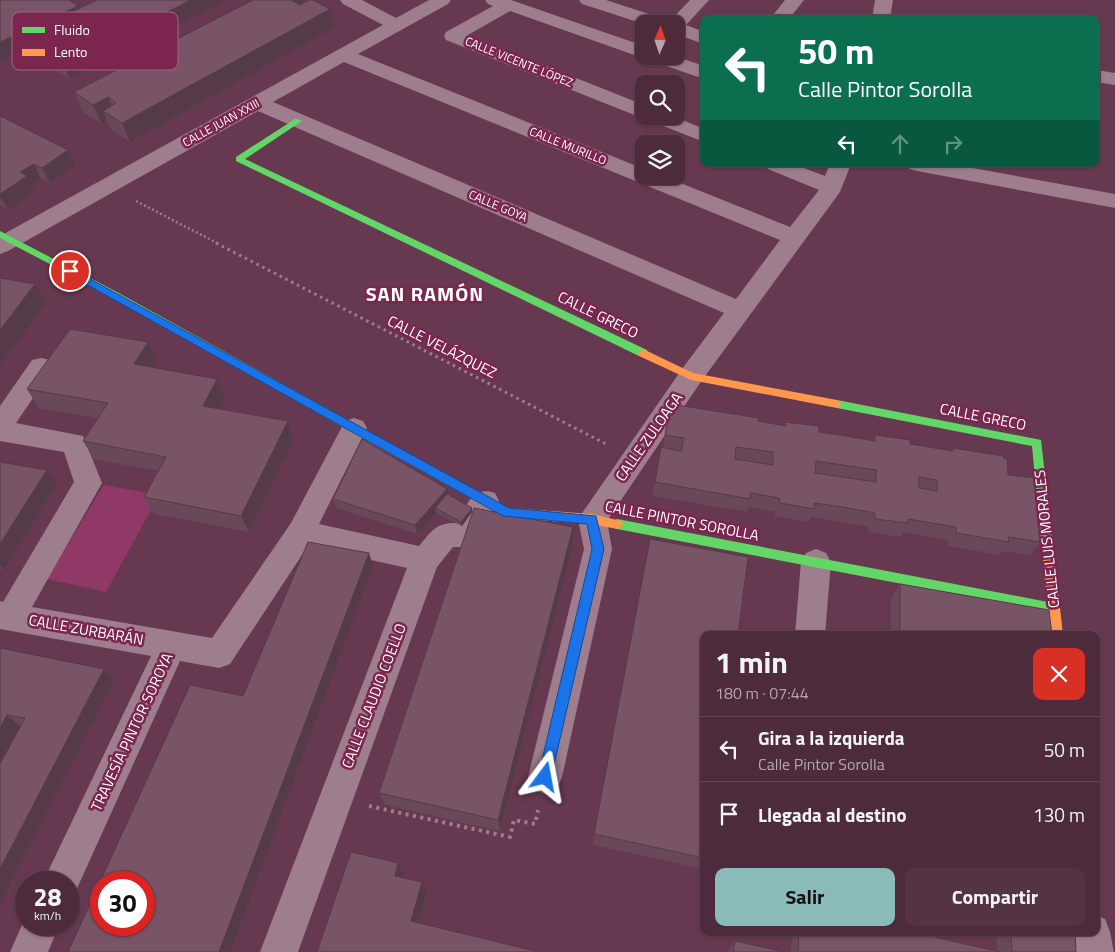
<!DOCTYPE html>
<html lang="es">
<head>
<meta charset="utf-8">
<style>
  body { margin:0; font-family:"Titillium Web",sans-serif; background:#543343; color:#f1f3f6; height:100vh; display:flex; flex-direction:column; font-size:19px; white-space:nowrap }
  * { box-sizing:border-box; margin:0 }
  p { font-size:16px; color:#b3a7af }
  .icon { flex:none; width:28px; height:28px; fill:none; stroke:currentColor; stroke-width:2; stroke-linecap:round; stroke-linejoin:round }
  .map { position:relative; flex:1; overflow:hidden }
  .sheet { position:absolute; left:700px; top:631px; width:400px; height:305px; display:flex; flex-direction:column; background:#4d2b3c; border-radius:10px; box-shadow:0 1px 4px #0004,0 0 0 1px #644756 }
  .sheet>* { flex:none }
  .top-card { position:absolute; left:700px; top:15px; width:400px; height:152px; border-radius:10px; box-shadow:0 1px 4px #0004,0 0 0 1px #644756; background:#0b6e4f; color:#fff; overflow:hidden }
  .needle { width:32px; rotate:2deg }
  .controls { position:absolute; left:635px; top:15px; display:grid; gap:10px }
  .controls a { display:grid; place-items:center; width:50px; height:50px; border-radius:10px; background:#4d2b3c; box-shadow:0 1px 4px #0004,0 0 0 1px #644756; font-size:25px }
  .speed { position:absolute; left:15px; top:871px; display:flex; gap:10px; font-size:25px; font-weight:700; text-align:center }
  .speed>* { display:grid; place-content:center; width:65px; height:65px; border-radius:50%; background:#4d2b3c; box-shadow:0 1px 4px #0004,0 0 0 1px #644756; line-height:1 }
  .speed small { font-size:12px; font-weight:400 }
  .speed .limit { border:8px solid #d22; background:#fff; color:#111 }
  .pin { position:absolute; display:grid; place-items:center; width:42px; height:42px; color:#fff; margin:-21px; border:2px solid #fff; border-radius:50%; box-shadow:0 1px 5px #0007 }
  .me { position:absolute; width:55px; margin:-28px; rotate:13deg; stroke-linejoin:round; filter:drop-shadow(0 0 4px #0008) }
  .turn { display:flex; align-items:center; gap:18px; height:105px; padding:0 15px; font-size:22px }
  .turn .icon { width:65px; height:65px; stroke-width:2.5 }
  .turn b { display:block; font-size:35px; line-height:42px }
  .lanes { display:flex; align-items:center; height:48px; padding:0 15px; background:#0003; justify-content:center; gap:25px; direction:ltr }
  .lanes .off { opacity:.35 }
  .round { display:grid; place-items:center; flex:none; width:52px; height:52px; border-radius:10px; background:#543343 }
  .summary { display:flex; align-items:center; justify-content:space-between; height:85px; padding:0 15px }
  h1 { font-size:30px; font-weight:700; line-height:38px }
  .primary-button { display:flex; gap:10px; margin-top:auto; padding:10px 15px }
  .primary-button a { flex:1; height:58px; border-radius:10px; background:#8bbbb9; color:#111; font-size:20px; font-weight:700; line-height:58px; text-align:center }
  .primary-button a+a { background:#543343; color:#f1f3f6 }
  ul { padding:0; list-style:none }
  li { display:flex; align-items:center; gap:15px; height:65px; padding:0 15px; border-top:1px solid #644756 }
  li div { flex:1 }
  li b { display:block; font-size:19px }
  li em { font-style:normal }
  .map>svg:first-child { display:block }
</style>
</head>
<body>
<div class="map">
<svg width="1115" height="952" viewBox="0 0 1115 952">
  <rect width="100%" height="100%" fill="#673950"/>
  <path fill="#913966" d="M104 485 159 495 106 592 47 579Z"/>
  <g fill="none" stroke-linecap="round" stroke-linejoin="round">
    <path stroke="#9e7d8d" stroke-width="2.5" stroke-dasharray="2 2.5" stroke-linecap="butt" d="M136 201 219 244"/>
    <path stroke="#9e7d8d" stroke-width="3" stroke-dasharray="2.5 4" stroke-linecap="butt" d="M216 243 608 445"/>
    <path stroke="#9e7d8d" stroke-width="4" stroke-dasharray="3 4.5" stroke-linecap="butt" d="M369 806 510 837 514 820 535 824 538 810"/>
    <g fill="#9e7d8d" fill-rule="evenodd">
      <path d="M340 0H362L396 18 429 0H451L448 4 358 54 644 169V176H663L790 227 819 190 768 169 765 164H793L825 176 830 164H851L840 192 700 383 607 521 612 549 562 777 557 789 545 794 533 789 528 777 584 549 578 519 682 369 724 313 258 111 8 251 0 254V236L383 25 343 4ZM344 62 780 240 736 299 273 102Z"/>
      <path d="M485 0H511L644 46V56H675L704 66V79L649 60 647 57 637 56 510 11 468 35 644 105V116H673L704 129V142L648 120 646 118 637 116 446 40 444 36 446 32 493 6 488 4Z"/>
      <path d="M579 0H606L670 21 690 0H709L686 25 704 32V44L676 34V24H644L582 4Z"/>
      <path d="M785 0H804L789 19H770Z"/>
      <path d="M875 0H893L890 19H872Z"/>
      <path d="M1096 70 1115 73V85L1096 82Z"/>
      <path d="M906 164H951L1115 194V208L917 171 910 169Z"/>
      <path d="M41 358 50 360 54 367 16 423 83 436 102 483 32 607 212 638 291 523 345 421 354 418 363 421 367 428 319 524 419 546C432 531 435 523 456 523 467 506 472 485 495 493L499 501 474 544 464 547H453L437 567 298 952H260L407 568 308 546 230 664 219 668 180 661 74 895 69 897V882H43L151 656 0 629V601L3 602 74 482 64 452 0 441V406L32 360Z"/>
      <path d="M816 549 826 553 831 562 825 635H795L801 562 806 553Z"/>
      <path d="M1096 915 1105 919 1110 932 1114 952H1076L1074 932H1096Z"/>
      <path d="M26 916V925H59L48 952H10Z"/>
    </g>
    <g fill="#63d668" fill-rule="evenodd">
      <path d="M295 119H298L302 121 245 159 647 350 648 353 647 356H639L236 161V157Z"/>
      <path d="M0 231 115 291 375 435 376 438 375 441H367L109 295 0 238Z"/>
      <path d="M837 400 1041 440 1055 562 1053 566 1049 567 1045 566 1043 562 1032 446 837 408 832 404Z"/>
      <path d="M617 519 1053 603 1057 604 1059 608 1057 612 1053 613 617 529 613 527 611 524 613 521Z"/>
    </g>
    <g fill="#ff974d" fill-rule="evenodd">
      <path d="M643 349 693 373 837 400 842 404 837 408 691 380 639 356 638 353Z"/>
      <path d="M371 434 509 508 592 514 621 521 623 524 621 527 617 529 592 524 507 518 367 441 366 438Z"/>
      <path d="M1049 557 1053 558 1055 562 1063 635H1051L1043 562 1045 558Z"/>
    </g>
  </g>
  <g fill="#684859">
    <path d="M0 0 79 9 224 1 70 79 52 68 49 60 44 63 27 52 25 49 0 61Z"/>
    <path d="M253 0H303L304 3 330 9 334 28 130 142 111 130 107 121 102 124 83 112 74 92Z"/>
    <path d="M0 116 75 166 50 183 41 179 32 185 35 192 8 210 0 205Z"/>
    <path d="M157 361 153 368 217 379 225 397 219 408 288 421 294 439 249 532 154 514 144 497 158 471 94 459 83 441 98 418 39 408 27 389Z"/>
    <path d="M785 422 819 432 873 440 875 435 910 444 952 451 953 448 1008 475 1040 542 1030 555 1003 551 1000 555 948 546V540L903 532 901 537 868 532 869 527 837 521 811 517 809 522 775 516V512L748 507 747 512 653 496 655 482 663 448 665 435 785 425Z"/>
    <path d="M0 462 47 470 57 484 4 570 0 569Z"/>
    <path d="M447 489V494L472 508V512L462 526 436 513 417 534 336 508 333 499Z"/>
    <path d="M573 544 500 831 385 805 379 793Z"/>
    <path d="M900 584 1052 635H891V599Z"/>
    <path d="M704 635V869L593 845 594 834Z"/>
    <path d="M0 648 114 680 21 726H20L0 761Z"/>
    <path d="M792 932H913L997 951 996 932H1075L1076 952H791Z"/>
    <path d="M735 941 785 952H728L729 949Z"/>
  </g>
  <g fill="#553b48">
    <path d="M191 0H223L224 1 70 79 63 64Z"/>
    <path d="M291 0H303L306 14Z"/>
    <path d="M78 6 84 21 20 37 25 49 0 61V42Z"/>
    <path d="M330 9 334 28 130 142 122 123Z"/>
    <path d="M51 41 58 56 45 52 49 60 44 63 37 48Z"/>
    <path d="M108 97 116 117 103 111 107 121 102 124 93 105Z"/>
    <path d="M68 150 75 166 50 183 42 168Z"/>
    <path d="M34 164 41 179 32 185 35 192 8 210 0 196V194L20 172Z"/>
    <path d="M35 284 46 303 0 365V330Z"/>
    <path d="M148 342 157 361 143 383 134 364Z"/>
    <path d="M217 379 225 397 211 424 203 406Z"/>
    <path d="M288 421 294 439 249 532 241 516Z"/>
    <path d="M47 470 57 484 4 570 0 565V544Z"/>
    <path d="M447 489 448 499 435 508 436 513 417 534 415 525Z"/>
    <path d="M472 508V512L462 526 461 522Z"/>
    <path d="M573 527V544L500 831 498 820Z"/>
    <path d="M369 553 373 566 230 952H219Z"/>
    <path d="M104 669 114 680 0 904V869Z"/>
    <path d="M7 715 20 726 0 761V728Z"/>
    <path d="M398 863 403 873 400 886 395 876Z"/>
    <path d="M422 882 427 892 416 930 411 921Z"/>
  </g>
  <g fill="#795467" stroke="#553b48" fill-rule="evenodd">
    <path d="M0 0H69L78 6 0 42Z"/>
    <path d="M97 0H191L63 64 45 52 59 46 51 41 37 48 20 37Z"/>
    <path d="M253 0H292H291L300 5 309 0H313L330 9 122 123 103 111 116 103 108 97 93 105 74 92Z"/>
    <path d="M0 116 68 150 42 168 34 164 20 172 27 176 0 194Z"/>
    <path d="M0 278 35 284 0 330Z"/>
    <path d="M70 329 148 342 134 364 217 379 203 406 288 421 241 516 144 497 166 457 83 441 108 403 27 389Z"/>
    <path d="M670 404 759 418 758 421 786 426 785 422 819 426V432L846 436 875 441V435L910 440V444L953 451V448L1003 456 1004 459H1007L1008 475 1034 478 1040 542 1008 537 1009 542 956 533V527L908 519V523L875 519V513L843 507 814 503V509L780 503 779 498 751 493 750 499 655 482 661 447 681 451 684 438 665 435ZM736 447 773 452V465L735 459ZM816 461 876 470V482L815 473ZM919 477 937 480V491L919 488Z"/>
    <path d="M362 439 447 489 415 525 333 499Z"/>
    <path d="M0 462 47 470 0 544Z"/>
    <path d="M447 494 472 508 461 522 435 508Z"/>
    <path d="M474 508 573 527 498 820 379 793Z"/>
    <path d="M650 539 748 557 738 635H704V858L594 834Z"/>
    <path d="M308 542 369 553 219 952H68L190 685 243 696ZM101 882H144V925H101Z"/>
    <path d="M900 584 1049 610 1052 635H900Z"/>
    <path d="M0 648 104 669 0 869V764L25 718 7 715 0 728Z"/>
    <path d="M351 852 398 863 395 876 422 882 411 921 539 952H317Z"/>
    <path d="M799 932H913L1000 952H798Z"/>
    <path d="M1011 932H1075L1076 952H1012Z"/>
    <path d="M735 941 785 952H733Z"/>
  </g>
  <path fill="#1a73e8" stroke="#114b97" d="M70 268 509 508 596 516 604 549 550 782 545 784 540 782 538 777 592 549 587 524 503 516 66 273 65 271Z"/>
  <g text-anchor="middle" stroke-width="5" stroke-linejoin="round" paint-order="stroke">
    <g font-size="12" fill="#fff" stroke="#7b254f">
      <text transform="translate(519 62) rotate(22)" y="4">CALLE VICENTE LÓPEZ</text>
      <text transform="translate(221 123) rotate(-29)" y="4">CALLE JUAN XXIII</text>
      <text transform="translate(568 146) rotate(22)" y="4">CALLE MURILLO</text>
      <text transform="translate(498 206) rotate(23)" y="4">CALLE GOYA</text>
    </g>
    <g font-size="15" fill="#fff" stroke="#7b254f">
      <text transform="translate(598 315) rotate(26)" y="5">CALLE GRECO</text>
      <text transform="translate(442 347) rotate(27)" y="5">CALLE VELÁZQUEZ</text>
      <text transform="translate(983 417) rotate(11)" y="5">CALLE GRECO</text>
      <text transform="translate(649 437) rotate(-55)" y="5">CALLE ZULOAGA</text>
      <text transform="translate(682 521) rotate(11)" y="5">CALLE PINTOR SOROLLA</text>
      <text transform="translate(1047 539) rotate(-96)" y="5">CALLE LUIS MORALES</text>
      <text transform="translate(86 630) rotate(10)" y="5">CALLE ZURBARÁN</text>
      <text transform="translate(374 696) rotate(-69)" y="5">CALLE CLAUDIO COELLO</text>
      <text transform="translate(132 732) rotate(-65)" y="5">TRAVESÍA PINTOR SOROYA</text>
    </g>
    <g font-size="20" font-weight="bold" letter-spacing="1" fill="#fff" stroke="#7b254f">
      <text x="425" y="301">SAN RAMÓN</text>
    </g>
  </g>
  <rect x="12" y="12" width="166" height="58" rx="8" fill="#7b254f" stroke="#a36684" stroke-width="1"/>
  <rect x="22" y="27" width="23" height="6" fill="#63d668"/>
  <rect x="22" y="49" width="23" height="7" fill="#ff974d"/>
  <g font-size="14" fill="#fff">
    <text x="54" y="35">Fluido</text>
    <text x="54" y="57">Lento</text>
  </g>
</svg>
<div class="controls">
<a><svg class="needle" viewBox="-14 -14 28 28"><path d="M0-13l5 13h-10z" fill="#e53935"/><path d="M0 13l5-13h-10z" fill="#b3a7af"/></svg></a>
<a><svg class="icon" aria-label="search" viewBox="0 0 24 24"><circle cx="10" cy="10" r="6"/><path d="M15 15l6 6"/></svg></a>
<a><svg class="icon" aria-label="layers" viewBox="0 0 24 24"><path d="M12 4l9 5-9 5-9-5zM3 14l9 5 9-5"/></svg></a>
</div>
<div class="speed"><div>28<small>km/h</small></div><div class="limit">30</div></div>
<div class="pin" style="left:70px;top:271px;background:#d93025"><svg class="icon" aria-label="arrive" viewBox="0 0 24 24"><path d="M6 21V4h12l-3 4 3 4H6"/></svg></div>
<svg class="me" style="left:545px;top:777px" viewBox="-20 -20 40 40"><path d="M0-17L14 15 0 8-14 15z" fill="#1a73e8" stroke="#fff" stroke-width="4"/></svg>
<div class="top-card">
<div class="turn"><svg class="icon" aria-label="left" viewBox="0 0 24 24"><path d="M17 20v-9H6M10 6l-5 5 5 5"/></svg><div><b>50 m</b>Calle Pintor Sorolla</div></div>
<div class="lanes"><svg class="icon" aria-label="left" viewBox="0 0 24 24"><path d="M17 20v-9H6M10 6l-5 5 5 5"/></svg><svg class="icon off" aria-label="ahead" viewBox="0 0 24 24"><path d="M12 20V5M6 11l6-6 6 6"/></svg><svg class="icon off" aria-label="right" viewBox="0 0 24 24"><path d="M7 20v-9h11M14 6l5 5-5 5"/></svg></div>
</div>
<section class="sheet">
<div class="summary"><div><h1>1 min</h1><p>180 m · 07:44</p></div><a class="round" style="background:#d93025;color:#fff"><svg class="icon" aria-label="close" viewBox="0 0 24 24"><path d="M6 6l12 12M18 6L6 18"/></svg></a></div>
<ul>
<li><svg class="icon" aria-label="left" viewBox="0 0 24 24"><path d="M17 20v-9H6M10 6l-5 5 5 5"/></svg><div><b>Gira a la izquierda</b><p>Calle Pintor Sorolla</p></div><em>50 m</em></li>
<li><svg class="icon" aria-label="arrive" viewBox="0 0 24 24"><path d="M6 21V4h12l-3 4 3 4H6"/></svg><div><b>Llegada al destino</b></div><em>130 m</em></li>
</ul>
<div class="primary-button"><a>Salir</a><a>Compartir</a></div>
</section>
</div>
</body>
</html>
